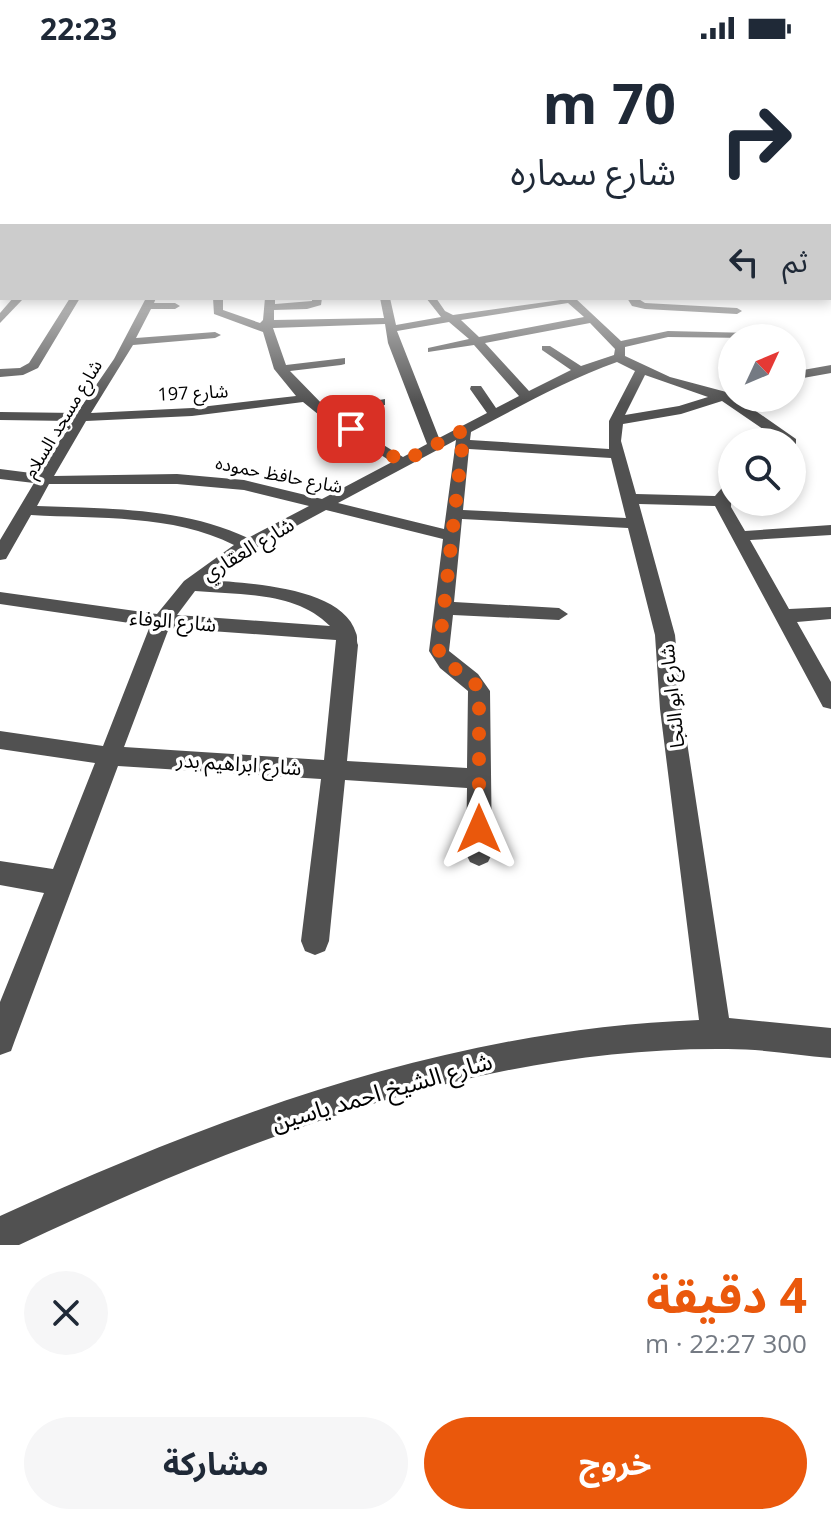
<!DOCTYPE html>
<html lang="ar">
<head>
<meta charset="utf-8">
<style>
  body { margin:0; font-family:"Open Sans","Noto Sans Arabic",sans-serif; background:#f6f6f7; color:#1f2937; direction:rtl; height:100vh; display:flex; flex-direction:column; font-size:30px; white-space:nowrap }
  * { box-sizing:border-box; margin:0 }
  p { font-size:26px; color:#747a83 }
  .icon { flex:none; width:44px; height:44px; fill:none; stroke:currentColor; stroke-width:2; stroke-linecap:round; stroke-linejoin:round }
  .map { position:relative; height:1189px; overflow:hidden; direction:ltr }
  .side { display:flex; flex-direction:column; background:#fff; flex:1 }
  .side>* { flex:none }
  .guide { position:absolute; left:0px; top:0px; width:832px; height:244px; box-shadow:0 4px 12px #0003; direction:rtl; background:#fff; color:#1f2937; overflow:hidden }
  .needle { width:52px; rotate:46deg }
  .controls { position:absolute; left:718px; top:268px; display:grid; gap:16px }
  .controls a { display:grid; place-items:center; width:88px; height:88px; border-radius:50%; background:#fff; box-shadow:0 4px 12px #0003; font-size:40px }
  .pin { position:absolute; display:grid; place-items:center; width:68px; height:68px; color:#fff; margin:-34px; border-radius:16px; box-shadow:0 4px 12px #0006 }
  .me { position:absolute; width:88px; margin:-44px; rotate:0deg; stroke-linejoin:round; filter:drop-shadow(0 0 6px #0008) }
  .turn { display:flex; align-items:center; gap:28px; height:168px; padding:0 24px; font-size:36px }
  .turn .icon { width:104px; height:104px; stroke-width:2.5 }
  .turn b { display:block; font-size:56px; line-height:68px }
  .then { display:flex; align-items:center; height:76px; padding:0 24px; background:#0003; gap:16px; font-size:30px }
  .round { display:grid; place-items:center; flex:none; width:84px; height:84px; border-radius:42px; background:#f6f6f7 }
  .summary { display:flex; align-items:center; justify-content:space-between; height:136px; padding:0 24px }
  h1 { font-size:48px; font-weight:700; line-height:60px; color:#ea580c }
  .cta { display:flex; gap:16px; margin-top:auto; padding:16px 24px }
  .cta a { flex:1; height:92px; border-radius:48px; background:#ea580c; color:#fff; font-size:32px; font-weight:700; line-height:92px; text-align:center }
  .cta a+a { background:#f6f6f7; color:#1f2937 }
  .status { display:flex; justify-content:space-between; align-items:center; height:56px; padding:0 40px; background:#fff; direction:ltr }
  .status svg { height:22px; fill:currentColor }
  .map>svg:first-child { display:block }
</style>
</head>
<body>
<div class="status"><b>22:23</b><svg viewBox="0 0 49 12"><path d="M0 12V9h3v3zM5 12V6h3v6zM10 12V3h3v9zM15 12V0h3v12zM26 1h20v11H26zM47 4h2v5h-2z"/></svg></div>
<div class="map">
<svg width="831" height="1189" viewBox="0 0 831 1189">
  <rect width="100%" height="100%" fill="#fff"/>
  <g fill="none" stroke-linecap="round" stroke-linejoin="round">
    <g fill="#515151" fill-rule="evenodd">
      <path d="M830 195 831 196V203L830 202Z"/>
      <path d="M2 222V229L0 230V223Z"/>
      <path d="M13 242 23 243 0 267V257Z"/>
      <path d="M70 242H80L38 312 23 319 0 321V313L20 312 29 307Z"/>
      <path d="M146 242H156L154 247H175L180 250 175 253H151L136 282 215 276 221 279 215 282 133 289 91 357 192 352 296 340 274 313 263 276 214 258 213 242H223V254L260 267 263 264 265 242H275V248L312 245V242H322L321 249 307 253 274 254V264L384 262 380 242H390L396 269 441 261 426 242H436L445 255 453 259 575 242 621 285 668 275 752 277 754 279 750 282 668 281 625 291V300L670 321 730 337 732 342H737L796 383V389L782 386 722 345 681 358 623 368 621 385 636 438 715 440 727 426 732 424 731 451 745 475 831 469V479L750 484 789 553 831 551V563L797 566 831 626V653L823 651 715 450 639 448 675 579 682 653 729 962 831 972V1002C797 999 762 993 728 993 480 990 240 1085 19 1189H0V1160C222 1058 452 973 699 964L660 653 655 579 628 472 462 463 454 546 559 552 568 558 559 564 453 559 449 595 478 618 490 635 492 798 488 806 479 810 470 806 466 798 467 732 345 724 329 885 325 895 315 899 305 895 301 885 321 723 118 710 15 984 11 995 0 999V946L44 837 0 829V805L53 813 95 707 0 693V675L103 690 150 570 0 548V536L157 558 184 525 234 489C172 458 99 463 31 459L6 503 0 504V484L34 427 0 423V413L39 418 72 365 0 364V356L77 357 114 303ZM568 247 584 261 479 281 461 264ZM449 266 469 283 428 292V296L474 289 519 340 496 352 481 330H471L470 333 487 357 439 382 397 275ZM590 267 615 293 614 299 581 310 550 290H542V294L571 314 529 335 485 287ZM385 268 388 287 427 388 403 401 335 359 385 349V343L327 353 290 315 341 309 345 308V302L286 309 273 272ZM617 306 635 315 609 365V393L470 384 471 376C519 351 566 324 617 306ZM645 319 708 341 679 350 625 359ZM303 346 324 363 392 406 322 443 244 424 177 418 54 420 86 365 192 360ZM456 384 444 473 338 447ZM469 393 611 402 626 462 463 454ZM49 428H177L244 434 309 450 248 482C182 451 108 453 37 450ZM326 454 443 483 429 595 440 612 468 635 467 712 347 705 358 589C356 585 358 581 356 577 343 531 247 527 207 524L233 504ZM195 535C240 539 296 535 330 570L177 559ZM169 572 336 584 324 704 124 691Z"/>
      <path d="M627 242H637L645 247 737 252 742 255 737 258 645 253 632 250Z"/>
      <path d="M831 309V317L792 324V316Z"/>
    </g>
  </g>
  <linearGradient id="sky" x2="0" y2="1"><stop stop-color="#8baccb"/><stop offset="0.52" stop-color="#fff"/><stop offset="1" stop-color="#fff" stop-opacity="0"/></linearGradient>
  <rect width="831" height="347" fill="url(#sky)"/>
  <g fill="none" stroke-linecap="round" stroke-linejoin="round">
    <path stroke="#ea580c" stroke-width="14" stroke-dasharray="0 25.2" d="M351 373 402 406 464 374 439 595C445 615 472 615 479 635V773"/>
  </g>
  <g text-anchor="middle" stroke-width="7" stroke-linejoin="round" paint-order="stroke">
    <g font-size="18" fill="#000" stroke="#fff">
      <text transform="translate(193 337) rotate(-3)" y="6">شارع 197</text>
      <text transform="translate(63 363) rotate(-59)" y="6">شارع مسجد السلام</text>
      <text transform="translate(279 419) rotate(11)" y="6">شارع حافظ حموده</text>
    </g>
    <g font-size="20" fill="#000" stroke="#fff">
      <text transform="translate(248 493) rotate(-31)" y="7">شارع العقاري</text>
      <text transform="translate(173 565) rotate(5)" y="7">شارع الوفاء</text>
      <text transform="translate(672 640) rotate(-96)" y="7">شارع ابو النجا</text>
      <text transform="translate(239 708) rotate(4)" y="7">شارع ابراهيم بدر</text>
    </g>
    <g font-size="24" fill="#000" stroke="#fff">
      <text transform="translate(382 1036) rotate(-16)" y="8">شارع الشيخ احمد ياسين</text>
    </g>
  </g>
</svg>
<div class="controls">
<a><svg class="needle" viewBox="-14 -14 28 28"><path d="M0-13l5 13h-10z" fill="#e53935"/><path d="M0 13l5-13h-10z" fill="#747a83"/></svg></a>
<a><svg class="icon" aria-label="search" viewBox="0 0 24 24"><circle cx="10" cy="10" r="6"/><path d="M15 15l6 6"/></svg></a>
</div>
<div class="pin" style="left:351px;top:373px;background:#d93025"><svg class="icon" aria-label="arrive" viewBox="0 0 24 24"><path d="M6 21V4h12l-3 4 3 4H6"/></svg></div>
<svg class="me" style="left:479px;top:773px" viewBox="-20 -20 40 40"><path d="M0-17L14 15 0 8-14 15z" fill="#ea580c" stroke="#fff" stroke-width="4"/></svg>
<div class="guide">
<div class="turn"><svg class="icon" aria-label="right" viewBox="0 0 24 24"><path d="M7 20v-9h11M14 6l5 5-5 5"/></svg><div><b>70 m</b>شارع سماره</div></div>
<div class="then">ثم<svg class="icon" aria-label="left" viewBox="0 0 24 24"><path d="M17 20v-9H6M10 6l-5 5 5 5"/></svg></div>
</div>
</div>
<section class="side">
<div class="summary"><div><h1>4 دقيقة</h1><p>300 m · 22:27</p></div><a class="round"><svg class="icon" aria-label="close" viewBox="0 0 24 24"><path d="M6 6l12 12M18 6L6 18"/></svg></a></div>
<div class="cta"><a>خروج</a><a>مشاركة</a></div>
</section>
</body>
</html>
